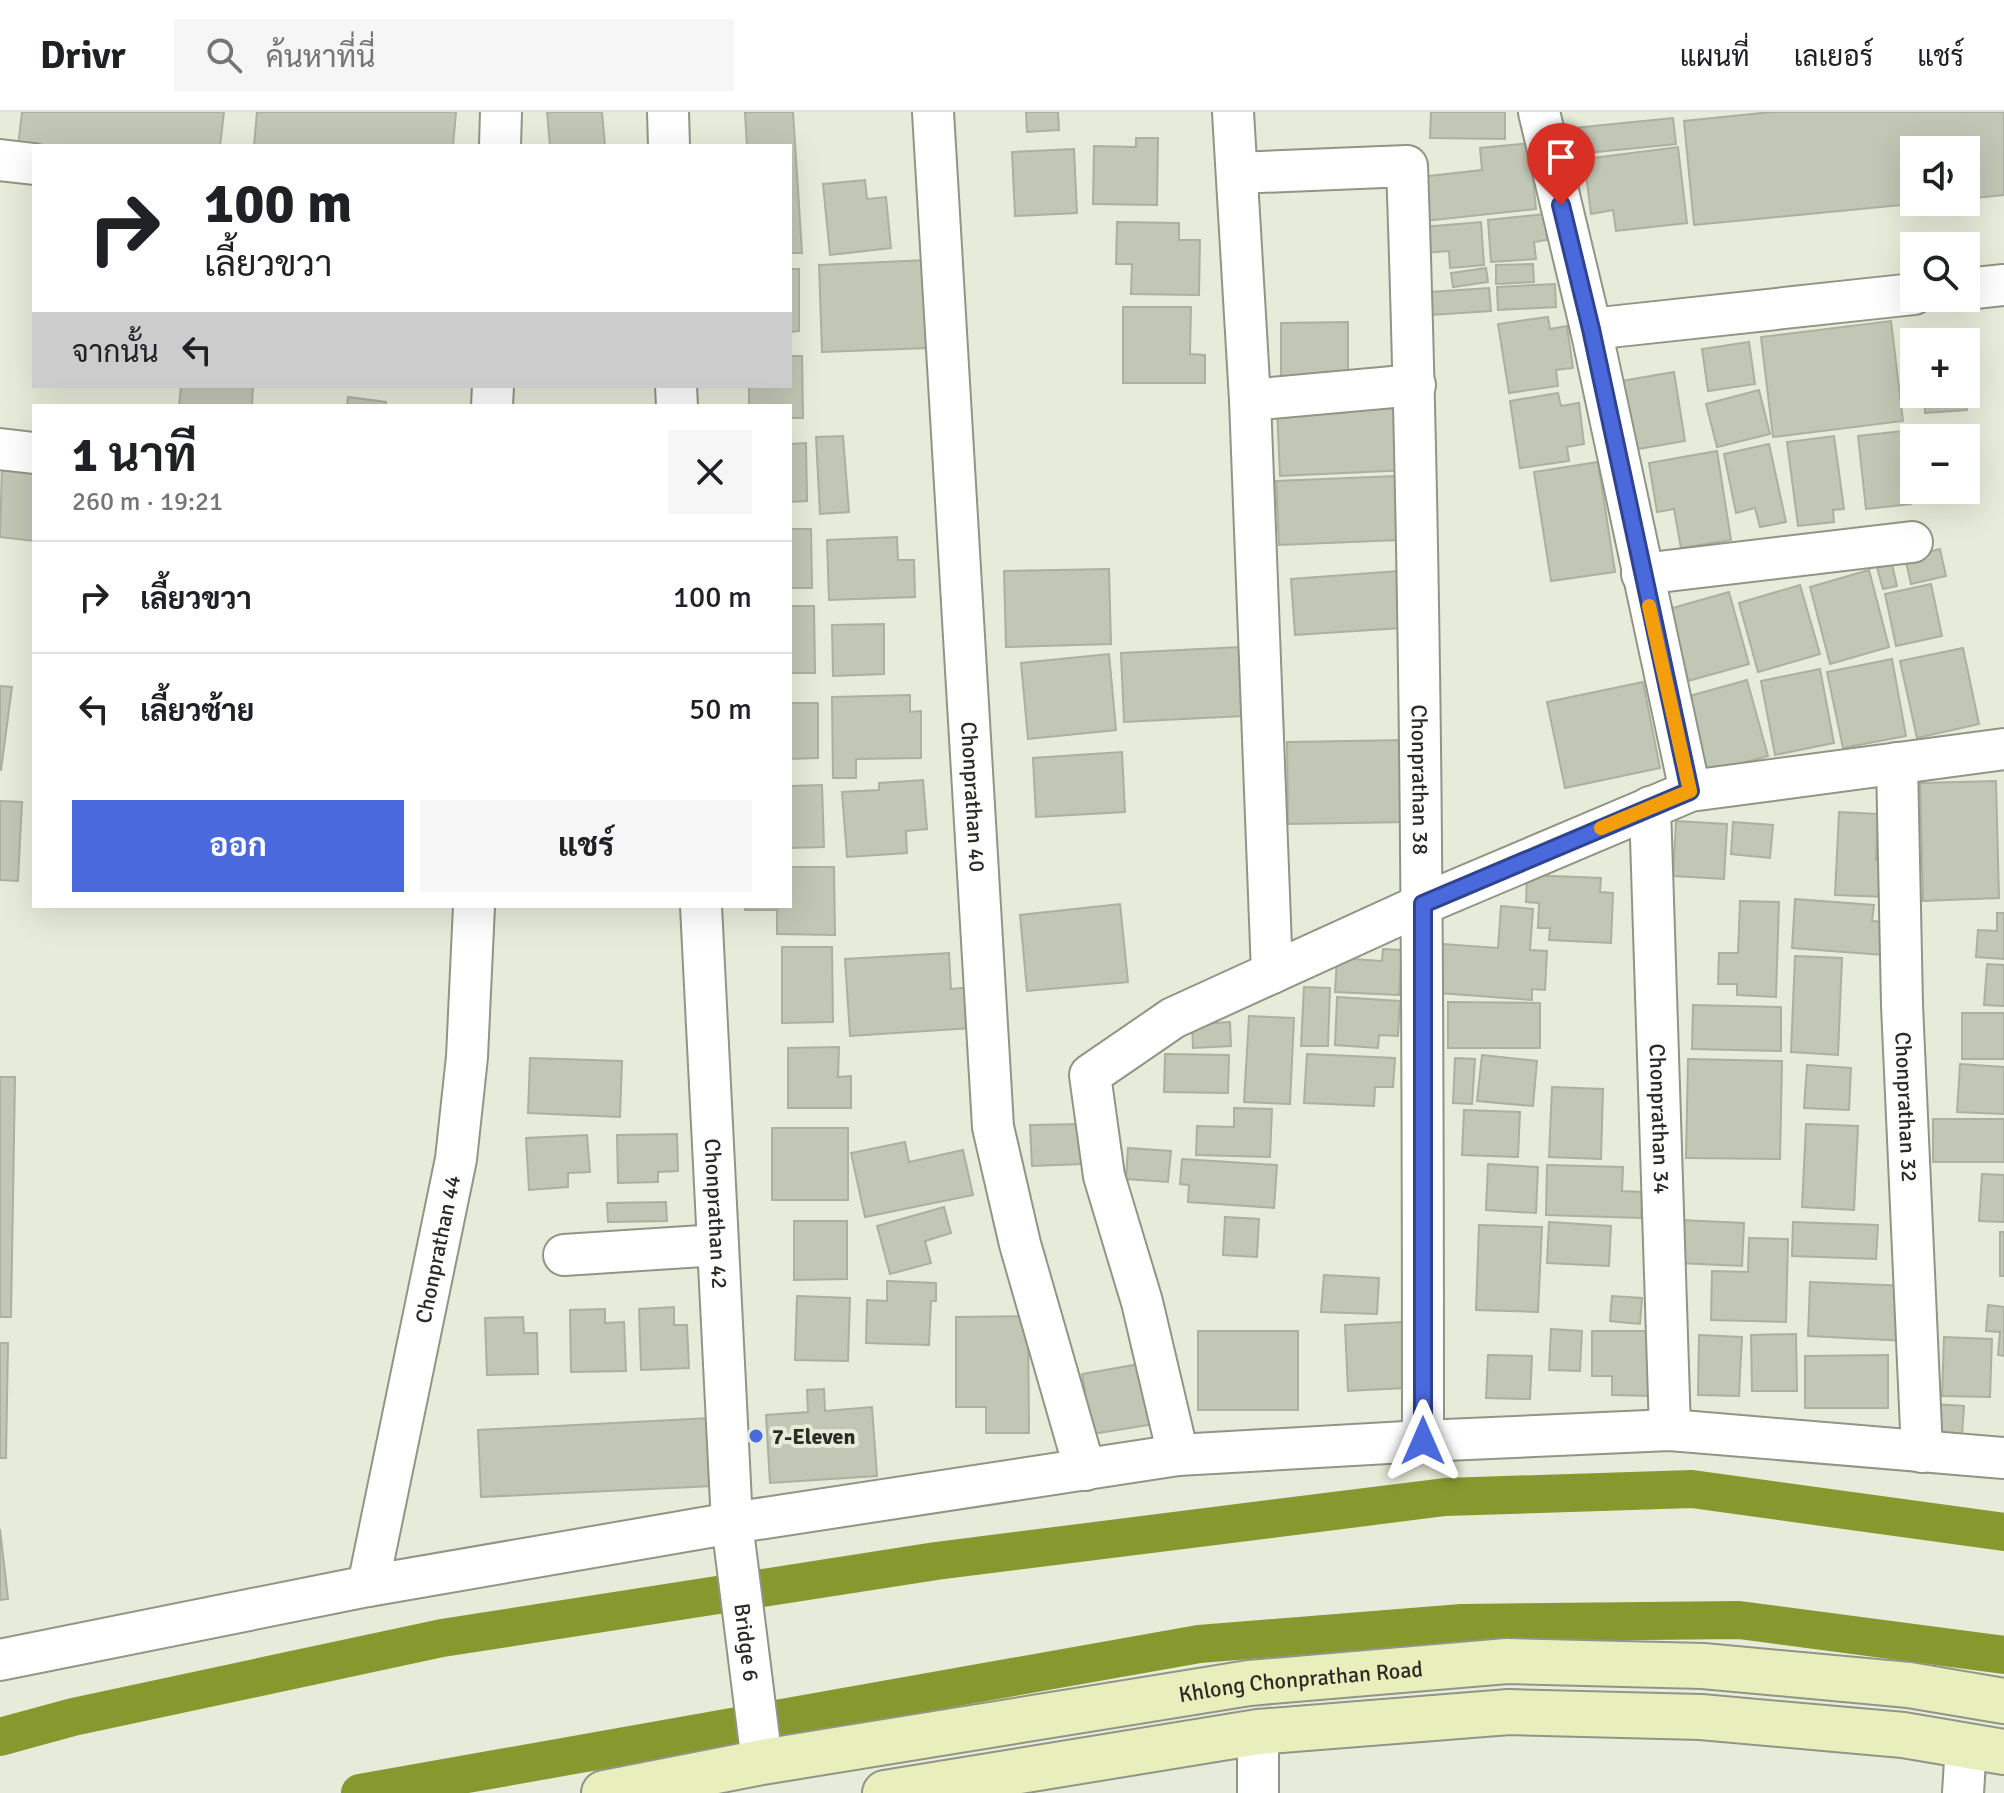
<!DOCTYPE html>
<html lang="th">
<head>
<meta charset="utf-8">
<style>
  body { margin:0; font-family:Signika,Sarabun,sans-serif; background:#f6f6f6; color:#202124; height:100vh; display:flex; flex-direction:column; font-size:30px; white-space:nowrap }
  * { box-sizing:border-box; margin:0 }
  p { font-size:26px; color:#757577 }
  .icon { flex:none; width:44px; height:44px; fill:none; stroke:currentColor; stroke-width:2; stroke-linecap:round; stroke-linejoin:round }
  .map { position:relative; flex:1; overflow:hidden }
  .panel { position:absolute; left:32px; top:292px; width:760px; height:504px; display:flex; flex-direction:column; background:#fff; border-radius:0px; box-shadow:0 8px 32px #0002 }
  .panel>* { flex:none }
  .hud { position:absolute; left:32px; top:32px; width:760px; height:244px; border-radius:0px; box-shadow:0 8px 32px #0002; background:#fff; color:#202124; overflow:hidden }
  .controls { position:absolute; left:1900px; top:24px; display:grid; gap:16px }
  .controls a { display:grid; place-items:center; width:80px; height:80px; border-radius:0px; background:#fff; box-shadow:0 8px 32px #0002; font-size:40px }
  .pin { position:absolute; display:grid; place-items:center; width:68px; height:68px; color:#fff; margin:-82px -34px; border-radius:50% 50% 50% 0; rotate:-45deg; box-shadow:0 0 8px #0007 }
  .pin .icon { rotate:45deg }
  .me { position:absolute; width:88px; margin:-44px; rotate:0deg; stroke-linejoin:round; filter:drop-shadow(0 0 6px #0008) }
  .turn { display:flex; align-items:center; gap:28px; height:168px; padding:0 40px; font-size:36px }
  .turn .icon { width:104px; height:104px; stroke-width:2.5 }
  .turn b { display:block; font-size:56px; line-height:68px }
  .then { display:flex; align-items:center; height:76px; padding:0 40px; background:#0003; gap:16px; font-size:30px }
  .round { display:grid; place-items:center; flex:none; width:84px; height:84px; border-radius:0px; background:#f6f6f6 }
  .headline { display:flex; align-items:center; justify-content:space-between; height:136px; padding:0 40px }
  h1 { font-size:48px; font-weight:700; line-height:60px }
  .cta { display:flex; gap:16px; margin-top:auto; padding:16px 40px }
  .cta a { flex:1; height:92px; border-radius:0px; background:#4969dc; color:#fff; font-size:32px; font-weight:700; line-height:92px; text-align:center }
  .cta a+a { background:#f6f6f6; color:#202124 }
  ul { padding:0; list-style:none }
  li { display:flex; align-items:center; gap:24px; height:112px; padding:0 40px; border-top:2px solid #e0e0e0 }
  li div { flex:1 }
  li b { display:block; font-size:30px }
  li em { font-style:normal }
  header { display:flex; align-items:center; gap:48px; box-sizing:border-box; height:112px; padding:0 40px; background:#fff; border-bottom:2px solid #e0e0e0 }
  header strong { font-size:38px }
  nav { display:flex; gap:44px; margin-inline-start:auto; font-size:28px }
  .search { width:560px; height:72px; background:#f6f6f6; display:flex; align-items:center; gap:20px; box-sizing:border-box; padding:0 28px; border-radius:0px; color:#757577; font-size:30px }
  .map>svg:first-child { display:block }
</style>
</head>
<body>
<header>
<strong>Drivr</strong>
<div class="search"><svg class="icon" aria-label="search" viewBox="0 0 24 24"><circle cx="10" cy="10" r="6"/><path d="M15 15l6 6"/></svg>ค้นหาที่นี่</div>
<nav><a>แผนที่</a><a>เลเยอร์</a><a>แชร์</a></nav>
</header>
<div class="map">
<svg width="2004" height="1681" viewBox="0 0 2004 1681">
  <rect width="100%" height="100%" fill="#e7ebd9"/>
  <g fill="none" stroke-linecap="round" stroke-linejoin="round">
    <g stroke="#87982f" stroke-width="38">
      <path d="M0 1625 73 1605 442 1526 936 1449 1445 1385 1692 1377 2004 1420"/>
      <path d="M360 1681 1199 1532 1462 1511 1739 1508 2004 1543"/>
    </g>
  </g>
  <g fill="#c2c6b5" stroke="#abb09f" stroke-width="2">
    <path d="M22 0H224L220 34 18 35Z"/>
    <path d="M257 0H456L453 34H254Z"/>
    <path d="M547 0H602L605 34H550Z"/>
    <path d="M745 0H793L802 141H790V34H747Z"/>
    <path d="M1026 0H1058L1059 18 1027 20Z"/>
    <path d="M1431 0H1505V27L1430 26Z"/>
    <path d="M1771 0H2004V83L1966 87V38H1914V90H1932L1694 113 1684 9Z"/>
    <path d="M1673 6 1676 32 1567 43 1564 17Z"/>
    <path d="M1136 26H1158L1157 93 1093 92 1094 34 1136 35Z"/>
    <path d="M1530 31 1536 97 1425 109 1420 65 1482 58 1480 36Z"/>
    <path d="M1678 35 1687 111 1616 119 1613 98 1591 102 1584 47Z"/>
    <path d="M1074 37 1077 101 1015 104 1012 40Z"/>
    <path d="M865 68 867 87 886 85 891 136 830 143 823 72Z"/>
    <path d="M1545 102 1547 128 1534 130 1536 147 1491 150 1488 108Z"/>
    <path d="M1117 110 1179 111V128H1200L1199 183 1131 182 1132 152H1116Z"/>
    <path d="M1481 110 1484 153 1450 156 1449 139 1425 141 1423 115Z"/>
    <path d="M926 148 929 236 822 240 819 153Z"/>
    <path d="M1533 152 1534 170 1496 172V153Z"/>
    <path d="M1486 156 1488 170 1453 175 1451 161Z"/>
    <path d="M790 157H799V219L790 220Z"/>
    <path d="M1555 172 1556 195 1498 198 1497 175Z"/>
    <path d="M1489 176 1491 199 1431 203 1430 180Z"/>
    <path d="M1123 195H1191L1190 242 1205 243V271H1123Z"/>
    <path d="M1548 205 1550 217 1567 214 1573 256 1556 258 1558 274 1509 281 1498 212Z"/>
    <path d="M1891 209 1903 309 1773 325 1761 225Z"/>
    <path d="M1348 210V270L1281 271V211Z"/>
    <path d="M1954 223 1955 230H1921V225Z"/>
    <path d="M1749 230 1755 272 1708 279 1702 237Z"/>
    <path d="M790 244H802L803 306H790V294H749V274H790Z"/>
    <path d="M1674 260 1685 329 1632 338 1621 269Z"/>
    <path d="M181 274H253L252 294H179Z"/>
    <path d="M1759 278 1770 322 1717 335 1706 292Z"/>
    <path d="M1558 281 1561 294 1579 291 1584 332 1567 335 1569 349 1520 356 1510 289Z"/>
    <path d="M1924 282H1966L1967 298 1925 301Z"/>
    <path d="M348 285 386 290V294H347Z"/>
    <path d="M1404 289 1408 358 1280 364 1277 296Z"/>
    <path d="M1903 319 1911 392 1866 397 1858 324Z"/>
    <path d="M843 324 849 400 820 402 816 325Z"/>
    <path d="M1834 324 1844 397 1833 398 1834 410 1798 414 1787 330Z"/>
    <path d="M806 331 807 389 790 390V332Z"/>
    <path d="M1769 332 1786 410 1760 415 1755 396 1736 401 1724 342Z"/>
    <path d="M1717 339 1731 428 1681 436 1674 397 1657 400 1649 351Z"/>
    <path d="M1598 350 1615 460 1551 469 1534 360Z"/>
    <path d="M2 353 34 358V429L0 425Z"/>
    <path d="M1397 364 1399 428 1279 433 1276 369Z"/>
    <path d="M790 417H811L812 476H790Z"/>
    <path d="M897 425 898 448H914L915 485 829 488 827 428Z"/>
    <path d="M1940 437 1946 464 1911 472 1905 446Z"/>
    <path d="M1891 448 1897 474 1883 477 1876 452Z"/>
    <path d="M1109 457 1111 532 1006 535 1004 459Z"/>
    <path d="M1869 458 1889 535 1830 552 1810 475Z"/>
    <path d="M1398 459 1401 516 1295 523 1291 467Z"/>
    <path d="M1931 472 1942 524 1896 534 1885 482Z"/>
    <path d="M1800 473 1820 542 1758 560 1739 491Z"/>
    <path d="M1729 480 1749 552 1688 569 1669 497Z"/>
    <path d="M790 494H814L815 561H790Z"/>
    <path d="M884 512V562L833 564 832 513Z"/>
    <path d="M1240 535 1243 604 1124 610 1121 541Z"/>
    <path d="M1963 536 1979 612 1917 626 1900 549Z"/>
    <path d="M1109 542 1116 618 1028 627 1021 551Z"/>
    <path d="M1892 547 1906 624 1843 636 1827 560Z"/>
    <path d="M1820 557 1834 631 1775 643 1761 569Z"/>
    <path d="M1747 568 1768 644 1707 661 1686 585Z"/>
    <path d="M1643 570 1660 656 1565 676 1547 590Z"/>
    <path d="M0 574 12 575 1 658H0Z"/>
    <path d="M910 583V600L921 599V646L856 647V666H833L832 585Z"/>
    <path d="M790 591H818V646L790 647Z"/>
    <path d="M1409 628 1410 710 1288 712 1287 630Z"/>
    <path d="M1122 640 1125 700 1036 705 1033 646Z"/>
    <path d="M923 668 927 717 906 719 907 741 847 745 842 680 879 678V671Z"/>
    <path d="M1996 669 1999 786 1923 789 1920 671Z"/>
    <path d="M822 673 824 735 790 736V674Z"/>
    <path d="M0 689 22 690 18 769 0 768Z"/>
    <path d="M1839 700 1878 702 1876 748H1889L1887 785 1835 783Z"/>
    <path d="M1676 709 1727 712 1724 767 1673 764Z"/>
    <path d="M1733 710 1773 713 1770 746 1731 742Z"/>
    <path d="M790 755H834L835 823 777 822V798H745V794H790Z"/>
    <path d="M1527 763 1601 766 1600 780 1613 781 1611 831 1549 828 1550 816H1538L1539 791 1526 790Z"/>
    <path d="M1795 787 1874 793 1872 809 1886 810 1883 843 1792 836Z"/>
    <path d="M1740 789 1779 790 1776 885 1737 883V872H1718L1719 841H1738Z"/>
    <path d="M1120 792 1128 870 1027 879 1020 803Z"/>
    <path d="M1501 794 1533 797 1530 838 1547 839 1545 878 1532 877V888L1439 881 1443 832 1498 836Z"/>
    <path d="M1997 801H2004V847L1976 845 1978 818 1997 819Z"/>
    <path d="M782 835H832L833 910 782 911Z"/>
    <path d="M1383 837 1402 838 1399 883 1335 880 1337 846 1382 849Z"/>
    <path d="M949 841 951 877 970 875 972 916 850 924 845 847Z"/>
    <path d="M1795 844 1842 846 1838 943 1791 940Z"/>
    <path d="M1987 852 2004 853V894L1984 893Z"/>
    <path d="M1304 875 1330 876 1328 934H1301Z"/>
    <path d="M1337 885 1400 889 1398 924 1379 923 1378 936 1335 933Z"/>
    <path d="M1448 890 1540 891V936H1448Z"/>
    <path d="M1693 893 1781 895V939L1692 937Z"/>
    <rect x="1962" y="901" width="42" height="46"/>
    <path d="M1249 904 1294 906 1290 992 1244 990Z"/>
    <path d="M1230 910 1231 934 1193 936 1192 912Z"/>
    <path d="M839 935 838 965 851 964V996H788V936Z"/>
    <path d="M1165 942 1229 943 1228 981 1164 980Z"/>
    <path d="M1307 942 1395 946 1393 975H1375L1374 994 1304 991Z"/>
    <path d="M1482 943 1537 949 1533 994 1477 989Z"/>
    <path d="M530 946 622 949 620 1005 528 1001Z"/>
    <path d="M1455 946 1475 947 1472 992 1453 991Z"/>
    <path d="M1688 947 1782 949 1780 1047 1686 1046Z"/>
    <path d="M1960 952 2004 955V1002L1957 1000Z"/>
    <path d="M1807 953 1851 956 1849 998 1804 996Z"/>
    <path d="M0 965H15L11 1205H0Z"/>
    <path d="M1552 975 1603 977 1601 1047 1549 1045Z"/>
    <path d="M1234 996 1272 997 1270 1045 1196 1043 1197 1014 1234 1015Z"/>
    <path d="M1464 998 1520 1000 1518 1045 1462 1043Z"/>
    <rect x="1933" y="1007" width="71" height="43"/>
    <path d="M1082 1012 1083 1052 1032 1054 1030 1013Z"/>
    <path d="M1806 1012 1858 1014 1854 1098 1802 1095Z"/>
    <rect x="772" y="1016" width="76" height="72"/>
    <path d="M677 1022 678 1059 658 1060V1070L618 1071 617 1023Z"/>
    <path d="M587 1023 590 1060 568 1061V1075L529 1078 526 1026Z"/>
    <path d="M905 1030 909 1050 963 1038 973 1083 865 1105 851 1041Z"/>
    <path d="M1128 1036 1171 1039 1168 1070 1126 1067Z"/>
    <path d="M1182 1047 1277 1053 1274 1096 1188 1090 1189 1073 1180 1072Z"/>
    <path d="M1488 1052 1538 1055 1536 1101 1486 1098Z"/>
    <path d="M1547 1053 1623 1055 1622 1079 1642 1080 1641 1106 1546 1103Z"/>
    <path d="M1982 1062 2004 1063V1110L1979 1109Z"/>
    <path d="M666 1090 667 1109 608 1110 607 1091Z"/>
    <path d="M944 1095 951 1121 925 1129 931 1151 890 1162 877 1114Z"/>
    <path d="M1225 1105 1259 1107 1257 1145 1223 1143Z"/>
    <path d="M1681 1108 1744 1111 1742 1154 1679 1151Z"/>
    <path d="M794 1109H847V1167L794 1168Z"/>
    <path d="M1549 1110 1611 1114 1609 1154 1547 1151Z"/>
    <path d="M1793 1110 1878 1113 1876 1147 1792 1144Z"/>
    <path d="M1479 1113 1542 1115 1538 1200 1476 1198Z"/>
    <rect x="2000" y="1120" width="4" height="44"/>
    <path d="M1749 1126 1788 1127 1786 1210 1711 1208 1712 1159 1748 1160Z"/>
    <path d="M1324 1163 1379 1166 1377 1202 1321 1200Z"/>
    <path d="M887 1169 936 1171V1189H931L929 1233 866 1231 867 1188 887 1189Z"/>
    <path d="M1810 1170 1909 1174 1907 1229 1808 1224Z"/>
    <path d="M797 1184 850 1186 848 1249 795 1248Z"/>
    <path d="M1612 1184 1642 1186 1640 1212 1610 1209Z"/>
    <path d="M1988 1193 2004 1195V1244L1998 1243 2000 1220 1986 1219Z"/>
    <path d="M674 1195V1213H687L689 1256 641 1258 639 1197Z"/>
    <path d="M605 1197V1211L624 1210 626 1259 571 1260 570 1198Z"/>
    <path d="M1028 1204 1029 1321H986V1295H956V1205Z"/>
    <path d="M523 1205 524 1221H537L538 1262 487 1263 485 1206Z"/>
    <path d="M1402 1210 1405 1276 1348 1279 1345 1213Z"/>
    <path d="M1551 1217 1582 1219 1580 1259 1549 1258Z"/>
    <rect x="1198" y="1219" width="100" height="79"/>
    <path d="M1592 1219H1655L1654 1284 1612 1283V1264H1592Z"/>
    <path d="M1796 1222 1797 1279H1752L1751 1223Z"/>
    <path d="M1699 1223 1742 1225 1739 1284 1698 1283Z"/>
    <path d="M1944 1225 1992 1227 1990 1285 1942 1284Z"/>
    <path d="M0 1231H8L6 1346H0Z"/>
    <path d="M1488 1243 1532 1244 1530 1287 1486 1286Z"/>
    <path d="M1888 1243V1296H1805V1244Z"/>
    <path d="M1145 1251 1155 1312 1092 1322 1082 1262Z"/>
    <path d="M824 1277 825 1299 872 1295 877 1364 770 1371 766 1303 808 1300 807 1278Z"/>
    <path d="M1935 1292 1964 1294 1962 1324 1933 1322Z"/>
    <path d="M710 1306 713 1374 481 1385 478 1318Z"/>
    <path d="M0 1417 8 1487 0 1488Z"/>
  </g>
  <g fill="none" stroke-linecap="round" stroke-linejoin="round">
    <defs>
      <g id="street">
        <path d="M668 0 669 34"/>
        <path id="s1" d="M933 0 993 1015 1020 1132 1085 1358"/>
        <path d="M1233 0 1250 288 1272 861"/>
        <path d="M1539 0 1591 217 1690 679"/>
        <path d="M500 34 501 0"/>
        <path d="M0 48 34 52"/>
        <path id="s2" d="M1237 61 1407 54C1422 479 1423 904 1423 1329"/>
        <path d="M1966 177 2004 173"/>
        <path d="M1591 217 1914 182"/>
        <path d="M676 274 677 294"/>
        <path d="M1250 288 1415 273"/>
        <path d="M492 294 493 274"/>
        <path d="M0 337 34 341"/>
        <path d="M1642 462 1912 430"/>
        <path id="s3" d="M1897 651 1902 893 1922 1340"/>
        <path id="s4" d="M1650 695 1670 1318"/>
        <path id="s5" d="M701 794 732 1411 762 1650"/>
        <path d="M564 1143 718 1133"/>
        <path d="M1178 1343 1142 1190 1104 1064 1090 963 1173 906 1423 792 1690 679 2004 637"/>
        <path id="s6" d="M368 1474 456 1047 467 945 474 794"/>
        <path d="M0 1548 368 1474 732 1411 1178 1343 1423 1329 1670 1318 2004 1346"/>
        <path d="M1258 1681V1620"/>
        <path d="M1963 1681 1966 1633"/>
      </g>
      <g id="secondary">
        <path id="s7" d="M604 1681 762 1650 1249 1571 1507 1549 1703 1554 1909 1573 2004 1589"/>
        <path d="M885 1681 1258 1620 1509 1600 1701 1605 1903 1623 2004 1640"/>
      </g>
    </defs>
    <use href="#street" stroke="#919585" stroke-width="44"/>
    <use href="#secondary" stroke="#919585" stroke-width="48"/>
    <use href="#street" stroke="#fff" stroke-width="40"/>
    <use href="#secondary" stroke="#e8efbd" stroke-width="44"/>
  </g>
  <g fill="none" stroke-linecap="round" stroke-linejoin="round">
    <defs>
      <path id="route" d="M1423 1329V792L1690 679 1591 217 1561 93"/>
    </defs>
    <use href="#route" stroke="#2f448f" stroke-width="20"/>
    <use href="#route" stroke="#4969dc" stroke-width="14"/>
    <path stroke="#f59e0b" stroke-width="14" d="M1601 716 1690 679 1649 494"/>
  </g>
  <circle fill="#4969dc" stroke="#e7ebd9" stroke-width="3" cx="756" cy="1324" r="8"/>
  <g text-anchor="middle" stroke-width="8" stroke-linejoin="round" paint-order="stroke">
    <g font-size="22" fill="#2b2c26" stroke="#e7ebd9">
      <text dy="8" stroke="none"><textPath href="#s2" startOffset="784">Chonprathan 38</textPath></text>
      <text dy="8" stroke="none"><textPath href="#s1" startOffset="686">Chonprathan 40</textPath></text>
      <text dy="8" stroke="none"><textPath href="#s3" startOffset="344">Chonprathan 32</textPath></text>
      <text dy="8" stroke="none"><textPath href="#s4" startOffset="312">Chonprathan 34</textPath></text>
      <text dy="8" stroke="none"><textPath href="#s5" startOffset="308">Chonprathan 42</textPath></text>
      <text dy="8" stroke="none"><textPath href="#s6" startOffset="344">Chonprathan 44</textPath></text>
      <text dy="8" stroke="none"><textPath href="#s5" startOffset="738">Bridge 6</textPath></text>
      <text dy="8" stroke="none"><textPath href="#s7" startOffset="706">Khlong Chonprathan Road</textPath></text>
    </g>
    <g font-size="22" font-weight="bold" fill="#2b2c26" stroke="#e7ebd9" text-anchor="start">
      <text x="772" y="1332">7-Eleven</text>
    </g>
  </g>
</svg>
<div class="controls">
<a><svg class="icon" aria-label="sound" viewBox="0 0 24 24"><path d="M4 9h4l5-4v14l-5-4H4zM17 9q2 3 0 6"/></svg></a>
<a><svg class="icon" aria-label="search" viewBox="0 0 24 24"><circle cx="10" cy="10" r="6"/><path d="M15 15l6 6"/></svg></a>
<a>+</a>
<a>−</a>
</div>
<div class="pin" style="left:1561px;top:93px;background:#d93025"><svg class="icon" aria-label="arrive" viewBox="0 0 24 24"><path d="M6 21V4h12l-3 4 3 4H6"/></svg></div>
<svg class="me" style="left:1423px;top:1329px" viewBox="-20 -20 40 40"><path d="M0-17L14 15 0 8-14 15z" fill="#4969dc" stroke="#fff" stroke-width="4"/></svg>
<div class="hud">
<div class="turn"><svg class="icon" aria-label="right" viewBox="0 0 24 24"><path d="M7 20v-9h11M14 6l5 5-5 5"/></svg><div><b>100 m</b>เลี้ยวขวา</div></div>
<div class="then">จากนั้น<svg class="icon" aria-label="left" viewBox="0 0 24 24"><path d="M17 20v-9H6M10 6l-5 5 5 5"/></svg></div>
</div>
<section class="panel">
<div class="headline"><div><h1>1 นาที</h1><p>260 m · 19:21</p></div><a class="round"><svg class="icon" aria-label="close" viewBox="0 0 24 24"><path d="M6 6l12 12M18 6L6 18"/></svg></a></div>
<ul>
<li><svg class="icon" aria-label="right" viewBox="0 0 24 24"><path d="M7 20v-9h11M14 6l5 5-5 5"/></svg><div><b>เลี้ยวขวา</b></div><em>100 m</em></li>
<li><svg class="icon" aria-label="left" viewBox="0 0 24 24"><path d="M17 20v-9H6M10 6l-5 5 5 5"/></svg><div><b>เลี้ยวซ้าย</b></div><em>50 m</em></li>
</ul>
<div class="cta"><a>ออก</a><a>แชร์</a></div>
</section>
</div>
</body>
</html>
